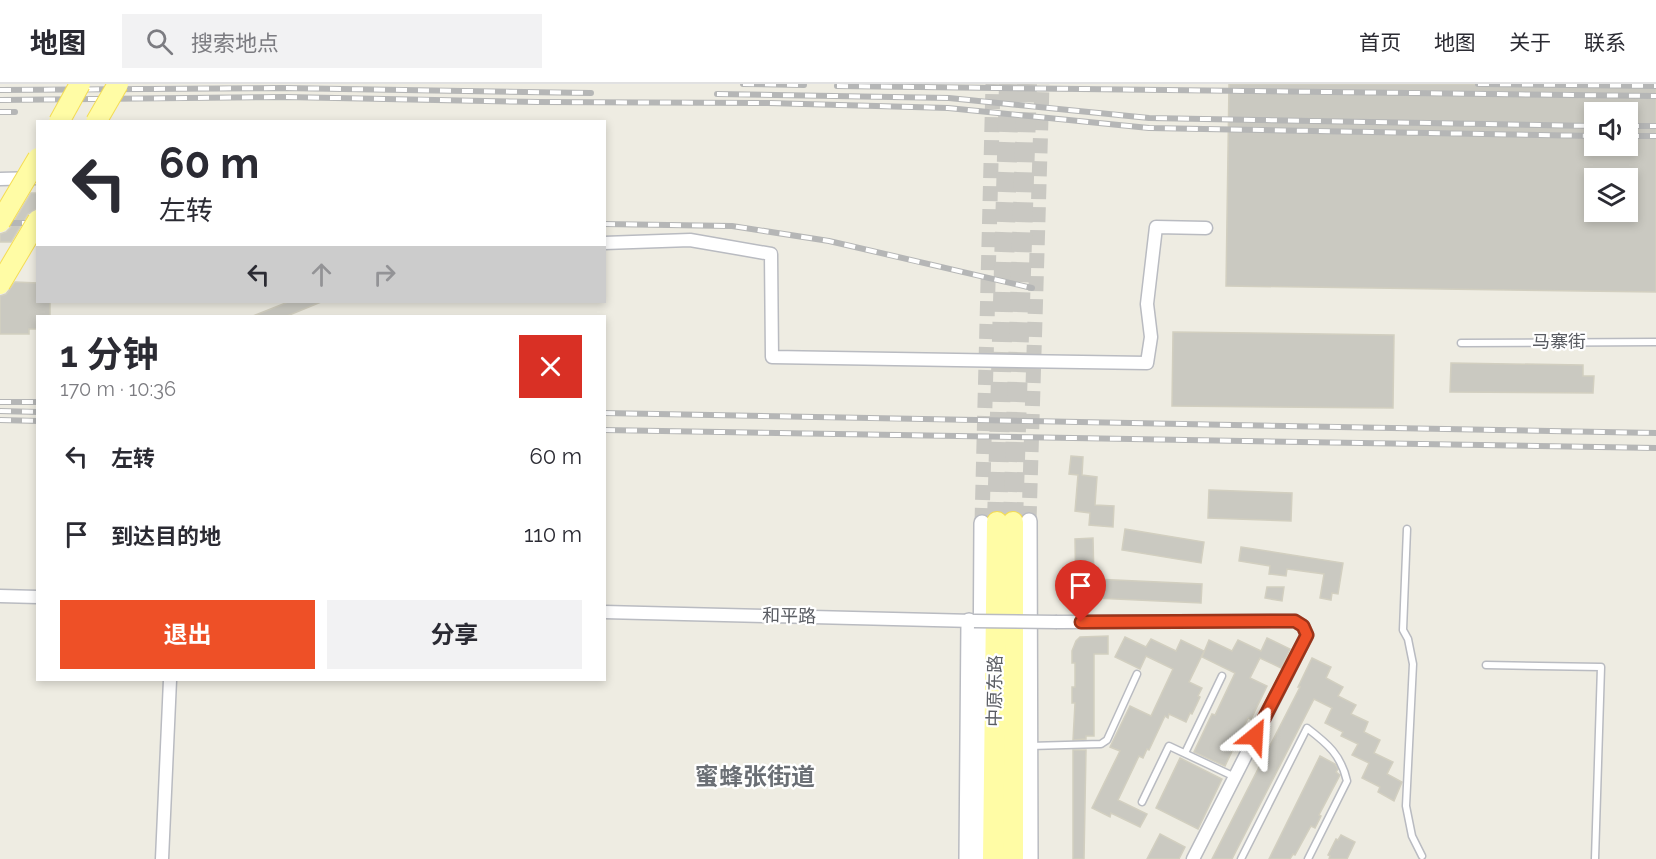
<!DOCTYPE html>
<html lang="zh">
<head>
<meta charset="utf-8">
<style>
  body { margin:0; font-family:Raleway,"Noto Sans SC",sans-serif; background:#f2f2f3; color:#2b2b33; height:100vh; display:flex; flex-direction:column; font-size:22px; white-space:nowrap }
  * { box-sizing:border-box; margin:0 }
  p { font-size:20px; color:#7c7c81 }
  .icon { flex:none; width:33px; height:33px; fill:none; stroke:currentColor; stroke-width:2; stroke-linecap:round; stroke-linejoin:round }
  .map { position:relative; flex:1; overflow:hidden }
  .sheet { position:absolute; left:36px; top:231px; width:570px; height:366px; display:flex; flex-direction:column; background:#fff; border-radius:0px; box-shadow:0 3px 9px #0003 }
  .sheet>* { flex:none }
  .banner { position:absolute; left:36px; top:36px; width:570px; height:183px; border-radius:0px; box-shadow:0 3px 9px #0003; background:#fff; color:#2b2b33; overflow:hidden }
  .buttons { position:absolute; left:1584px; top:18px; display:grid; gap:12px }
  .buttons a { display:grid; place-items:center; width:54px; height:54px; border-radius:0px; background:#fff; box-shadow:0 3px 9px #0003; font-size:30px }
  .pin { position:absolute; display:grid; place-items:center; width:51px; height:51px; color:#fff; margin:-62px -26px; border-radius:50% 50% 50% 0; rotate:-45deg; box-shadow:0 0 6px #0007 }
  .pin .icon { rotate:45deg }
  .me { position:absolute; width:66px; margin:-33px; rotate:27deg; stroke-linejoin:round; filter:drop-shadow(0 0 4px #0008) }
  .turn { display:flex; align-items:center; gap:21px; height:126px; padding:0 24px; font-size:27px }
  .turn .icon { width:78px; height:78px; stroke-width:2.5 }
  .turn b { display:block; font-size:42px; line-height:51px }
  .lanes { display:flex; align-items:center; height:57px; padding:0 24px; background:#0003; justify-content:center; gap:30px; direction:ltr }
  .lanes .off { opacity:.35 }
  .round { display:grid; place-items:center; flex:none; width:63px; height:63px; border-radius:0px; background:#f2f2f3 }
  .summary { display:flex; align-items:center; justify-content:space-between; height:102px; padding:0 24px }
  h1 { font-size:36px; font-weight:700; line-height:45px }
  .primary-button { display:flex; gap:12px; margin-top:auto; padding:12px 24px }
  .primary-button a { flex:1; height:69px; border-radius:0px; background:#ee5027; color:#fff; font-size:24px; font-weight:700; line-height:69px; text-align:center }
  .primary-button a+a { background:#f2f2f3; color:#2b2b33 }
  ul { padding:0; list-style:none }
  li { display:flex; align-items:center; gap:18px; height:78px; padding:0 24px }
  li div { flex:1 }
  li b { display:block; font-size:22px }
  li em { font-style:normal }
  header { display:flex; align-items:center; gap:36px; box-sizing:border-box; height:84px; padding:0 30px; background:#fff; border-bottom:2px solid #e1e1e2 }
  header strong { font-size:28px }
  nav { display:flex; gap:33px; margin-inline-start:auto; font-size:21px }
  .search { width:420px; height:54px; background:#f2f2f3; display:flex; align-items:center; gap:15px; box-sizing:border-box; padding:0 21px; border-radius:0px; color:#7c7c81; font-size:22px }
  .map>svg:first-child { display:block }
</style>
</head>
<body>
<header>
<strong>地图</strong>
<div class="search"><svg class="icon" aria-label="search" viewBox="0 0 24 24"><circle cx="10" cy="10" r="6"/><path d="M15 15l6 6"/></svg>搜索地点</div>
<nav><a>首页</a><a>地图</a><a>关于</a><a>联系</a></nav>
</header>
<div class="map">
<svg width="1656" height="775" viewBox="0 0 1656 775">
  <rect width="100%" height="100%" fill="#eeece2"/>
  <g fill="#cac9c1" stroke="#d2cfc0" stroke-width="1.5" fill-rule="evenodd">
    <path d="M1229 0H1656V208L1226 202ZM1594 28H1628V62H1594ZM1594 94H1628V128H1594Z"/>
    <path d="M31 109H38V124L28 130 11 158H0V150L6 148 10 144Z"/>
    <path d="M15 198 38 199V218H50V232H38V245H29V250H0V212L6 210Z"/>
    <path d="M288 218H321L287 232H253Z"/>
    <path d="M1173 248 1394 251 1393 324 1172 322Z"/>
    <path d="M1451 279 1583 281V292H1594L1593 309 1450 308Z"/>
    <path d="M1071 372 1083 373 1082 391 1097 393 1095 421 1114 422 1113 443 1089 441 1090 429 1075 427 1078 391 1069 390Z"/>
    <path d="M1209 406 1292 409 1291 437 1208 434Z"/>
    <path d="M1125 445 1204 458 1201 479 1122 466Z"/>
    <path d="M1093 454 1094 495 1202 500 1201 519 1094 514V517H1076L1075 455Z"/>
    <path d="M1241 463 1343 479 1338 510 1332 509 1331 516 1320 514 1324 490 1287 485 1286 492 1269 490 1270 482 1239 477Z"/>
    <path d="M1267 503H1284L1282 517 1265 514Z"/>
    <path d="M1108 552V570H1094V652H1086V655L1073 656 1075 619H1072V603H1075V579H1072V567L1076 557 1080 553Z"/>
    <path d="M1125 553 1146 563 1151 555 1176 567 1181 556 1204 567 1189 598 1202 604 1198 612 1200 613 1192 630 1190 629 1186 638 1169 630 1168 634 1165 632 1149 666 1147 665 1143 674 1139 672 1118 716 1147 730 1140 743 1111 729 1110 733 1092 724 1120 667 1110 663 1130 622 1151 632 1173 585 1146 572 1140 585 1115 573Z"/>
    <path d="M1267 554 1290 565 1281 584 1260 574 1250 594 1267 602 1251 635 1248 634 1225 682 1194 668 1212 630 1215 631 1235 589 1202 573 1209 556 1232 567 1238 556 1261 567Z"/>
    <path d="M1312 574 1331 583 1326 594 1343 603 1338 612 1356 621 1351 630 1368 638 1364 648 1380 656 1374 669 1393 678 1387 690 1402 698 1394 717 1378 708 1380 703 1362 694 1369 679 1352 671 1358 660 1341 652 1343 648 1325 639 1332 624 1314 615 1232 775H1212L1300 603H1298Z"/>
    <path d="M1073 666H1086L1084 775H1073Z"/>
    <path d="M1320 672 1335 680 1338 685 1336 688 1340 691 1319 731 1321 732 1315 744 1311 742 1295 771 1293 770 1290 775H1269Z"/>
    <path d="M1180 674 1222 695 1198 745 1156 724Z"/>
    <path d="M1160 750 1185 763 1179 775H1147Z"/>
    <path d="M1341 751 1355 758 1347 775H1329L1330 772 1328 771 1336 755 1338 756Z"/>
  </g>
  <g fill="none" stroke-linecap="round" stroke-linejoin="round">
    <g stroke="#c9c8c2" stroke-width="15" stroke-dasharray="15 8" stroke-linecap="butt">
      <path d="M1029 437 1042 0"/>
      <path d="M982 439 993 0"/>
    </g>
    <g stroke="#c9c8c2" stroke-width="20" stroke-dasharray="20 10" stroke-linecap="butt">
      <path d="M997 438 1009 0"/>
      <path d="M1013 438 1027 0"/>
    </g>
    <defs>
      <g id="service">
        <path d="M1461 259 1656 258"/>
        <path d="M1407 445 1403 546 1408 555 1413 580 1406 722 1412 752 1422 772"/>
        <path d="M1486 581 1601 583 1595 775"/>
        <path d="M1030 662 1101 660 1107 656 1137 590"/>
        <path d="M1185 669 1222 592"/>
        <path d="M1142 718 1169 662 1235 693"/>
        <path d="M1241 775 1307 644C1328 660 1341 671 1347 697L1308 775"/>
      </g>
      <g id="minor">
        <path d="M0 95 38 94"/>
        <path d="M604 159 690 156 771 170 772 273 1147 279 1151 253 1147 220 1156 143 1206 144"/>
        <path d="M0 512 38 513"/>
        <path d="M604 528 974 537"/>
        <path d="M1057 538 1295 537 1303 542 1307 551 1193 775"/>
        <path d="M162 775 170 596"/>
      </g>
      <g id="tertiary">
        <path d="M1029 437 1030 775"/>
        <path d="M967 775 969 537"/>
        <path d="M980 775 982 439"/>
      </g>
      <g id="primary">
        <path d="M1013 438V775"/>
        <path d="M993 775 997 438"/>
      </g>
    </defs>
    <use href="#service" stroke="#b9bbc1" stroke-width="9"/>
    <use href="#minor" stroke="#b9bbc1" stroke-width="15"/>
    <use href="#tertiary" stroke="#b9bbc1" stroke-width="18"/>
    <use href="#primary" stroke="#f5dd53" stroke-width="22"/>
    <use href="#service" stroke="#fff" stroke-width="6"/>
    <use href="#minor" stroke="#fff" stroke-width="12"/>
    <use href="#tertiary" stroke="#fff" stroke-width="15"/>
    <use href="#primary" stroke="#fffca5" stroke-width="20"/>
    <defs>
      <g id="rail">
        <path d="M743 0 804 1"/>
        <path d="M1478 0 1656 2"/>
        <path d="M837 2 1656 12"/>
        <path d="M0 6 282 4 591 9"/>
        <path d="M717 10 949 14 1149 34 1594 42"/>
        <path d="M0 16 285 13 539 18 768 19 948 24 1149 44 1594 52"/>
        <path d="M0 28H15"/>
        <path d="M1628 42H1656"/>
        <path d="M1628 52H1656"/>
        <path d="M0 139H38"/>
        <path d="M604 140 732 142 829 157 1032 204"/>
        <path d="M0 318H38"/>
        <path d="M0 327 38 328"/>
        <path d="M604 329 1656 349"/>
        <path d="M0 336 38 337"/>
        <path d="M604 346 1656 364"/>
      </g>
    </defs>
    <use href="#rail" stroke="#b5b6b6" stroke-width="6"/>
    <use href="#rail" stroke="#fff" stroke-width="4" stroke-dasharray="11" stroke-linecap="butt"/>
    <defs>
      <path id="minor-bridge" d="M974 537 1057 538"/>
      <g id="primary-bridge">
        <path d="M59 38 80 0"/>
        <path d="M96 38 118 0"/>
        <path d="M0 138 38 74"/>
        <path d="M0 200 38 136"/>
      </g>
    </defs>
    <use href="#minor-bridge" stroke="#b9bbc1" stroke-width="15" stroke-linecap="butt"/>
    <use href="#primary-bridge" stroke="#f5dd53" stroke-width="22" stroke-linecap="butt"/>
    <use href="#minor-bridge" stroke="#fff" stroke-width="12"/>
    <use href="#primary-bridge" stroke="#fffca5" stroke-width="20"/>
  </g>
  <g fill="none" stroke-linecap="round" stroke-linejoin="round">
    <defs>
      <path id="route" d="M1081 538 1295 537 1303 542 1307 551 1255 652"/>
    </defs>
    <use href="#route" stroke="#9b3419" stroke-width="15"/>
    <use href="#route" stroke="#ee5027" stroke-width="10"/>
  </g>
  <g text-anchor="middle" stroke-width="4.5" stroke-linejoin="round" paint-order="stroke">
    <g font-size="18" fill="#5a5d63" stroke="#fff">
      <text x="1559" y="264">马寨街</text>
      <text transform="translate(789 532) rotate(1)" y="6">和平路</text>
      <text transform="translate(995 607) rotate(-89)" y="6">中原东路</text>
    </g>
    <g font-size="24" font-weight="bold" fill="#6b6f75" stroke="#fff">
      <text x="755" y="701">蜜蜂张街道</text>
    </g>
  </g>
</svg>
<div class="buttons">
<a><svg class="icon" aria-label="sound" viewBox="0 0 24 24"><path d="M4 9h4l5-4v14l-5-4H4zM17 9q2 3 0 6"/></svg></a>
<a><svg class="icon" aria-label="layers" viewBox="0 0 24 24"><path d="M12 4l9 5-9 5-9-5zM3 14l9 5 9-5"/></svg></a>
</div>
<div class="pin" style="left:1081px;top:538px;background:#d93025"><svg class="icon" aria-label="arrive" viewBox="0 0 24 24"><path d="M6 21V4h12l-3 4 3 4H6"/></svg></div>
<svg class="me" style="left:1255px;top:652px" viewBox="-20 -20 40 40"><path d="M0-17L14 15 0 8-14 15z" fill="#ee5027" stroke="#fff" stroke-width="4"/></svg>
<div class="banner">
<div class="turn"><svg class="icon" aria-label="left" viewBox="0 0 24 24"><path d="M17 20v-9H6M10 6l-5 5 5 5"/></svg><div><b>60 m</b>左转</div></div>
<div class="lanes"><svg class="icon" aria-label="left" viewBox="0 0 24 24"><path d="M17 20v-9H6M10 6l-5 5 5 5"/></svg><svg class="icon off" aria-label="ahead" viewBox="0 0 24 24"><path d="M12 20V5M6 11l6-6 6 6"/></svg><svg class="icon off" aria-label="right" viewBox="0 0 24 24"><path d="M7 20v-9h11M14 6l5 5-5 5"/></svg></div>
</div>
<section class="sheet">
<div class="summary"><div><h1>1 分钟</h1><p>170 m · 10:36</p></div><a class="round" style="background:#d93025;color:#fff"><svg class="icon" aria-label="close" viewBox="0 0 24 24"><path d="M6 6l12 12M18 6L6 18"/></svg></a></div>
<ul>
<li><svg class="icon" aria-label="left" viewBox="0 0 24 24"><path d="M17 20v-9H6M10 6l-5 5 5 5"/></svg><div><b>左转</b></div><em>60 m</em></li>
<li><svg class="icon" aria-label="arrive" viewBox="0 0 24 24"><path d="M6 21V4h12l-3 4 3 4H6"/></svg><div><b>到达目的地</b></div><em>110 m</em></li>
</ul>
<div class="primary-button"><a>退出</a><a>分享</a></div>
</section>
</div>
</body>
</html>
